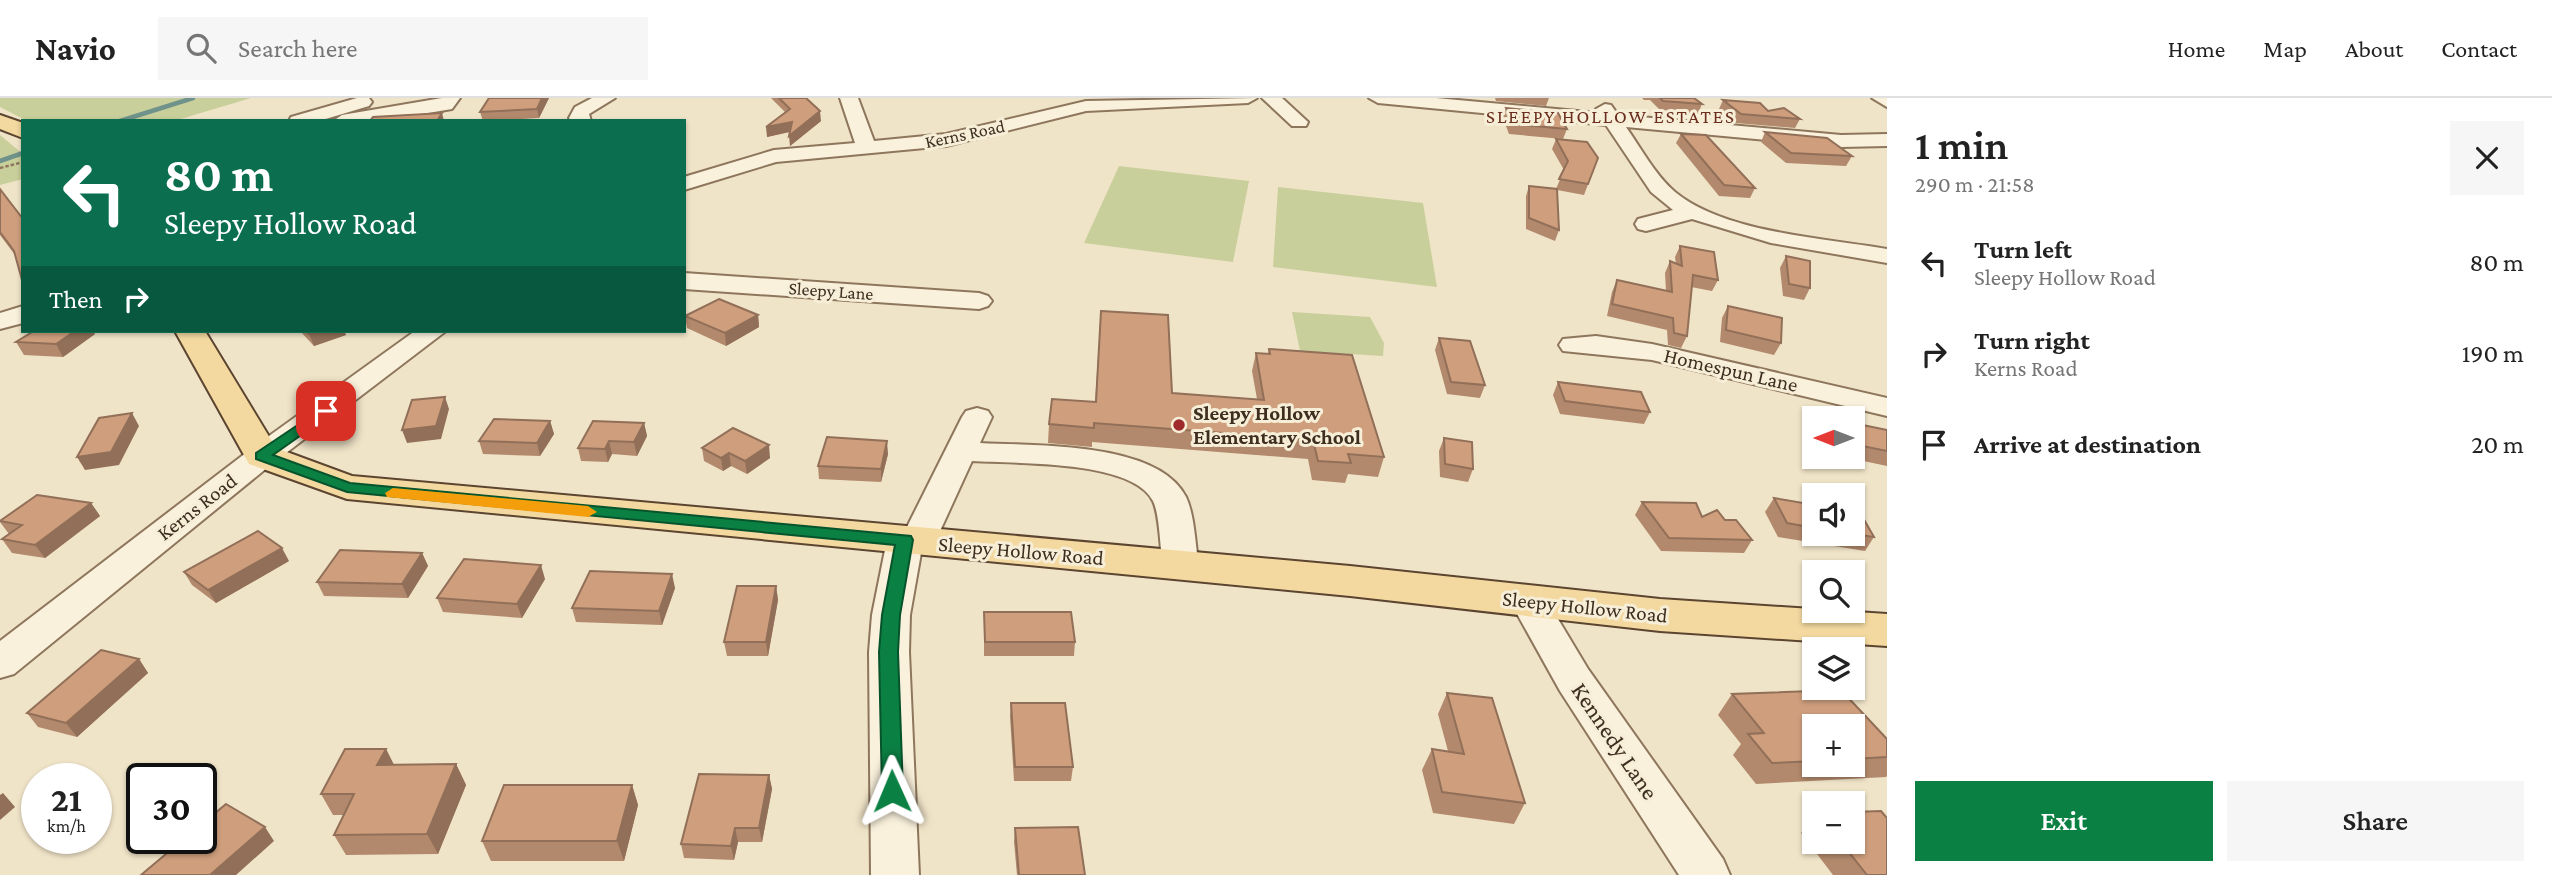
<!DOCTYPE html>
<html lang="en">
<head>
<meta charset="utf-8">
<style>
  body { margin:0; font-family:"Crimson Pro",serif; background:#f6f6f6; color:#222; height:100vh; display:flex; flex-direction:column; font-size:26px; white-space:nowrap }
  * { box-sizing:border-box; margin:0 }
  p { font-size:23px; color:#767676 }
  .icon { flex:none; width:38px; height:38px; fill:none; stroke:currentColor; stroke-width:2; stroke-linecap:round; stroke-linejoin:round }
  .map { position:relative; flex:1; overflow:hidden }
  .panel { display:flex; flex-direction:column; background:#fff; width:665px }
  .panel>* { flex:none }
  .banner { position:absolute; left:21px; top:21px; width:665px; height:214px; border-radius:0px; box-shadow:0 2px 5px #0004; background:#0b6e4f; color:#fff; overflow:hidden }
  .needle { width:46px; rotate:270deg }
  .controls { position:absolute; left:1802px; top:308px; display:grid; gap:14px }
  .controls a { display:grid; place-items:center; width:63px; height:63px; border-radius:0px; background:#fff; box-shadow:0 2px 5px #0004; font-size:35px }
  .speed { position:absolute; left:21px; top:665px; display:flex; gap:14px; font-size:35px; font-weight:700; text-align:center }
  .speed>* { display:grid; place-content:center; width:91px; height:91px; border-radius:50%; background:#fff; box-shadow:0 2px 5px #0004; line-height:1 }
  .speed small { font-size:18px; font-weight:400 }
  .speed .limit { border:4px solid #111; border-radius:10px; background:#fff; color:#111 }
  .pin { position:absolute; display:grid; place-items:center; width:60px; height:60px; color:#fff; margin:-30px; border-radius:14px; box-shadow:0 4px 10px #0006 }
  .me { position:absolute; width:77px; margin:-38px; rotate:359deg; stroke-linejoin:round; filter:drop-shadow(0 0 5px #0008) }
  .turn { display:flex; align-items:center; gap:24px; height:147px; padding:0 28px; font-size:32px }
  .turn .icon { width:91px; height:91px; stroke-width:2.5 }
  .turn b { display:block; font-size:49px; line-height:60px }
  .then { display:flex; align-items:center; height:66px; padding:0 28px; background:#0003; gap:14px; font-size:26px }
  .round { display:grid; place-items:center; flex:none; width:74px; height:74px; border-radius:0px; background:#f6f6f6 }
  .head { display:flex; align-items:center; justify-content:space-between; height:119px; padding:0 28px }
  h1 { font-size:42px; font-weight:600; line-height:52px }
  .action { display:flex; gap:14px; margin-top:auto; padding:14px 28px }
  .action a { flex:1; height:80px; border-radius:0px; background:#0b8043; color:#fff; font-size:28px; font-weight:600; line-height:80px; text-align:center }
  .action a+a { background:#f6f6f6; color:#222 }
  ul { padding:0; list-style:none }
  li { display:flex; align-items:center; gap:21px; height:91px; padding:0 28px }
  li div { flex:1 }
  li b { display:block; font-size:26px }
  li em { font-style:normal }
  header { display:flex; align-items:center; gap:42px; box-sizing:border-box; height:98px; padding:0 35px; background:#fff; border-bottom:2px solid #e0e0e0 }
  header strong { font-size:33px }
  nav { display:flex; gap:38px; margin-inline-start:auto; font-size:24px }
  .search { width:490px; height:63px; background:#f6f6f6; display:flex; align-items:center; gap:18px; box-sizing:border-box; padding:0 24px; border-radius:0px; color:#767676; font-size:26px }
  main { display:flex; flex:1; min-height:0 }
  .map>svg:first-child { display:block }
</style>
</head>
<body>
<header>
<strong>Navio</strong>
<div class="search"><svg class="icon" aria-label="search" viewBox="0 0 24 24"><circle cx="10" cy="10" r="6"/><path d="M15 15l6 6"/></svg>Search here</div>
<nav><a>Home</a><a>Map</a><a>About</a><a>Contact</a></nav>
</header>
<main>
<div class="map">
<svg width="1887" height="777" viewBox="0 0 1887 777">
  <rect width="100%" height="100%" fill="#f0e4c8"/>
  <g fill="#c9cf9b">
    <path d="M0 0H251L174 23H27L0 9Z"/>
    <path d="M0 37 23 56V81L0 87Z"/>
    <path d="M1119 68 1249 83 1233 164 1084 145Z"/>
    <path d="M1278 89 1423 105 1437 189 1273 169Z"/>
    <path d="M1292 214 1370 219 1384 245 1383 258 1300 253Z"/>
  </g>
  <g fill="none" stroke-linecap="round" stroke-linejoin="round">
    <g stroke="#6f938a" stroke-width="4.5">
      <path d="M120 23 193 0"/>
      <path d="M0 63 23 55"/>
    </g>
    <defs>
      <g id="minor">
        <path d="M357 0H369L372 4 369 8 319 23H289L291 19Z"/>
        <path d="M442 0H460L452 11 380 23H333L342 17Z"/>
        <path d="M592 0H615L589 16 591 23H571L569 20 575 9Z"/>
        <path d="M840 0H858L874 43 946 36 1086 3 1257 0 1248 5 1086 13 946 48 776 64 684 92V79L774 52 855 45Z"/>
        <path d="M1262 0H1282L1308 24 1306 28H1292Z"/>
        <path d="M1369 0H1436L1599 15 1596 11 1605 6 1611 7 1618 17 1841 37 1887 36V48L1841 49 1626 29C1641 50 1655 77 1675 94 1725 135 1824 140 1887 151V165L1771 145 1692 121 1646 133 1638 131 1635 126 1638 121 1673 112 1651 94 1606 27 1378 5Z"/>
        <path d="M1872 0H1887V9Z"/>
        <path d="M684 175 979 195 988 198 992 203 988 208 979 211 684 191Z"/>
        <path d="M23 208V225L0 231V215Z"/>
        <path d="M415 233H446L273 365 14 576 0 580V543L251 351Z"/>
        <path d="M1596 238 1652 246 1887 300V318L1652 262 1563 253 1559 247 1563 241Z"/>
        <path d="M977 310 988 313 992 319 980 345C1034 348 1158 343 1186 399 1195 418 1195 447 1199 468L1194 477 1181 480 1168 477 1163 468C1160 452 1160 417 1153 403 1132 361 1013 366 972 363L935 444 930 452 921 455 910 517 909 554 919 777H871L869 554 872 517 887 442 892 434 906 431 962 319 966 313Z"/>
        <path d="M1530 492 1543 496 1588 571 1723 761 1730 777H1679L1560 593 1511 505 1517 496Z"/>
      </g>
      <g id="major">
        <path d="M0 17 23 25V40L0 31Z"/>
        <path d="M175 233H205L276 350 352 378 1350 468 1660 501 1887 516V548L1660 533 1350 498 347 401 249 366Z"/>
      </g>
    </defs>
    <use href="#minor" stroke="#8d765c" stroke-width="4"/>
    <use href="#major" stroke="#5b4430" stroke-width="4"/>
    <path stroke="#8d765c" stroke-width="2.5" stroke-dasharray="3.5 2" stroke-linecap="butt" d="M0 70 23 64"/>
    <use href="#minor" fill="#faf1dc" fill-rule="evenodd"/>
    <use href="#major" fill="#f3d9a0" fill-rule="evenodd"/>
  </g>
  <g fill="#b2896c" fill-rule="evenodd">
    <path d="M549 0 539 20 483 23 480 14Z"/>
    <path d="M771 0H806L821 23 790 48V34L767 39 785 14Z"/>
    <path d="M1495 0H1549L1546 8 1496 3Z"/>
    <path d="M1642 0H1694L1702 6 1698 16 1660 12 1650 2H1644Z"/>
    <path d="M1723 2 1768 13 1800 21 1795 30 1736 25 1719 11Z"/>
    <path d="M1506 10 1567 31 1563 41 1509 36 1503 20Z"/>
    <path d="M1765 34 1852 58 1846 68 1786 65 1761 44Z"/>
    <path d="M1681 36 1755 90 1750 100 1719 98 1676 45Z"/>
    <path d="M1556 41 1598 60 1584 97 1557 92 1559 132 1555 143 1526 131V98L1529 88 1556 91 1564 72 1552 51Z"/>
    <path d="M0 91 15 157 0 137Z"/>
    <path d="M1680 148 1718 182 1712 193 1691 189 1687 238 1681 250 1668 247 1667 232 1607 218 1612 194 1617 182 1666 193 1665 175 1670 163 1676 166 1675 159Z"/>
    <path d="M1786 158 1810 190 1804 202 1783 198 1780 170Z"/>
    <path d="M1728 208 1781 245 1774 257 1720 244 1722 220Z"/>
    <path d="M1101 213 1172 295 1257 301 1252 273 1256 255H1268L1269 251 1384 359 1378 379 1348 376 1345 385 1312 382 1308 361 1092 344V349L1048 345 1049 326 1095 304Z"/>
    <path d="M758 217 759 229 726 248 687 230 685 218Z"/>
    <path d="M300 233H344L346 237 314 248Z"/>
    <path d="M95 236 63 259 24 257 16 244Z"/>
    <path d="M1439 240 1485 287 1480 300 1447 296 1435 252Z"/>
    <path d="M1558 284 1650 314 1644 326 1560 316 1553 297Z"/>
    <path d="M550 323 554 336 540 358 483 356 479 343Z"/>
    <path d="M644 325 647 338 637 358 612 356 608 364 581 363 578 350Z"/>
    <path d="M1853 325 1887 332V368L1854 361Z"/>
    <path d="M1444 340 1473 371 1468 384 1440 379 1439 353Z"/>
    <path d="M702 350 770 360 747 376 731 368 723 373 704 363Z"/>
    <path d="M888 356 881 384 819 381 818 368Z"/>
    <path d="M1774 400 1815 407V436H1853L1874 439 1865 453 1778 439 1765 414Z"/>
    <path d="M1642 404 1702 419 1725 422 1752 442 1744 455 1661 453 1635 417Z"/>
    <path d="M91 405 100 418 45 460 12 455 2 441 9 436 0 424Z"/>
    <path d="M422 455 428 468 408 500 324 498 317 484Z"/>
    <path d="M289 463 216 505 192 487 184 474Z"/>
    <path d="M545 481 522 520 443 514 437 500Z"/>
    <path d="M776 488 778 502 768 558H727L724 544Z"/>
    <path d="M675 490 662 527 576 524 572 510Z"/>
    <path d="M984 514 1075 544 1074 558H984Z"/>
    <path d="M139 561 148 575 77 639 38 629 27 615Z"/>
    <path d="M1841 592 1887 641V678L1886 679 1756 686 1733 657 1741 646 1718 617 1732 596ZM1815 628H1853V667H1815Z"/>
    <path d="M1447 595 1525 705 1514 726 1433 715 1422 672 1432 651 1448 653 1438 616Z"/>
    <path d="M1011 605 1073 669 1071 683H1014L1010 619Z"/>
    <path d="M386 651 394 667 456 666 466 687 438 756 346 757 334 737 344 717H333L321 696Z"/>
    <path d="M769 677 772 691 762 744H738L734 762 684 760 681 746Z"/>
    <path d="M632 687 638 707 624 763H491L482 743Z"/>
    <path d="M1815 719V744H1853L1887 777H1833L1801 735Z"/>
    <path d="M1015 730 1085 777H1017L1014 744Z"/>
  </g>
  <g fill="#916f58">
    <path d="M542 0H549L539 20 537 11Z"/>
    <path d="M820 13 821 23 790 48 789 38Z"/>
    <path d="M442 15 444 23H437Z"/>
    <path d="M792 24 793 33 767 39 766 29Z"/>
    <path d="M758 217 759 229 726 248 725 235Z"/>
    <path d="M75 233H93L95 236 63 259 56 246Z"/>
    <path d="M318 233H344L346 237 314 248 309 236Z"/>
    <path d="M445 299 449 311 441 341 407 345 402 332Z"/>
    <path d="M132 315 139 328 119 367 85 372 77 359Z"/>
    <path d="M550 323 554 336 540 358 537 345Z"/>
    <path d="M644 325 647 338 637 358 634 344Z"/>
    <path d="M609 343 612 356 608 364 605 351Z"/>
    <path d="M887 343 888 356 881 384V371Z"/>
    <path d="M769 347 770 360 747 376 745 363Z"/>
    <path d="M729 355 731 368 723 373 721 360Z"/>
    <path d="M91 405 100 418 45 460 35 447Z"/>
    <path d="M282 450 289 463 216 505 208 492Z"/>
    <path d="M422 455 428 468 408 500 402 486Z"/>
    <path d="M541 467 545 481 522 520 517 506Z"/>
    <path d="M672 476 675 490 662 527 659 513Z"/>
    <path d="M776 488 778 502 768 558 766 544Z"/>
    <path d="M139 561 148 575 77 639 66 625Z"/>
    <path d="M386 651 396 671 377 667Z"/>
    <path d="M456 666 466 687 438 756 427 736Z"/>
    <path d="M769 677 772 691 762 744 759 730Z"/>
    <path d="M632 687 638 707 624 763 617 743Z"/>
    <path d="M3 695 15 709 0 722V697Z"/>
    <path d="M265 729 274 743 236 777H210Z"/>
    <path d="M735 730 738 744 734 762 731 748Z"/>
  </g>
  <g fill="#cf9f7d" stroke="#916f58" stroke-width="2">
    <path d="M489 0H542L537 11 480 14Z"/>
    <path d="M779 0H806L820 13 789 38 792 24 766 29 790 11Z"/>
    <path d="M1660 0H1694L1702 6 1663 3Z"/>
    <path d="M1723 2 1760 5 1768 13 1784 10 1800 21 1741 16Z"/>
    <path d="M1506 10 1558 15 1567 31 1513 26Z"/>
    <path d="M442 15 437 23H370L373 19Z"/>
    <path d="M1765 34 1827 40 1852 58 1791 55Z"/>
    <path d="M1681 36 1706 37 1755 90 1724 87Z"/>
    <path d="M1556 41 1587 44 1598 60 1588 86 1559 81 1568 63Z"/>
    <path d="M1529 88 1557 91 1559 132 1529 120Z"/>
    <path d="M0 91 23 121V182H22L14 153 0 134Z"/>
    <path d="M1680 148 1714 154 1718 182 1693 177 1687 238 1674 235 1673 220 1612 206 1617 182 1672 194 1670 163 1682 168Z"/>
    <path d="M1786 158 1810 163V190L1789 186Z"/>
    <path d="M719 201 758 217 725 235 685 218Z"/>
    <path d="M1728 208 1782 220 1781 245 1726 232Z"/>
    <path d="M1101 213 1168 217 1172 295 1264 302 1256 255 1270 256 1269 251 1352 257 1384 359 1348 356 1351 365 1318 363 1313 342 1094 325V330L1049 326 1052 301 1096 304Z"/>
    <path d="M34 233H75L56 246 16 244Z"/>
    <path d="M307 233H318L309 236Z"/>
    <path d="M1439 240 1470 243 1485 287 1451 284Z"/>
    <path d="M1558 284 1641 294 1650 314 1565 303Z"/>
    <path d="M445 299 436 328 402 332 412 302Z"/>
    <path d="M132 315 111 354 77 359 99 320Z"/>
    <path d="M494 321 550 323 537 345 479 343Z"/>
    <path d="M593 323 644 325 634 344 609 343 605 351 578 350Z"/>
    <path d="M1853 325 1887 332V353L1862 348Z"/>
    <path d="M733 330 769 347 745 363 729 355 721 360 702 350Z"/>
    <path d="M827 339 887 343 881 371 818 368Z"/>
    <path d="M1444 340 1472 344 1473 371 1445 366Z"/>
    <path d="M37 397 91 405 35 447 2 441 22 427 0 423Z"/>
    <path d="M1774 400 1815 407V430L1787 425Z"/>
    <path d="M1642 404 1696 405 1702 419 1717 412 1725 422H1736L1752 442 1669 440Z"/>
    <path d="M1853 412 1859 413 1874 439 1853 436Z"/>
    <path d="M258 433 282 450 208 492 184 474Z"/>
    <path d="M340 452 422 455 402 486 317 484Z"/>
    <path d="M464 461 541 467 517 506 437 500Z"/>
    <path d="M590 473 672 476 659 513 572 510Z"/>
    <path d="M737 488H776L766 544H724Z"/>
    <path d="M984 514H1071L1075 544H985Z"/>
    <path d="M101 552 139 561 66 625 27 615Z"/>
    <path d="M1841 592 1887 641V659L1853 661V628H1815V663L1772 665 1748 636 1764 635 1732 596Z"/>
    <path d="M1447 595 1492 600 1525 705 1442 694 1432 651 1464 656Z"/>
    <path d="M1011 605H1065L1073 669H1015Z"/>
    <path d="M345 651H386L377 667 456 666 427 736 334 737 354 696H321Z"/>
    <path d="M699 676 769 677 759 730H735L731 748 681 746Z"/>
    <path d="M504 687H632L617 743H482Z"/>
    <path d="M226 706 265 729 210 777H141L185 740H201V727Z"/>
    <path d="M1881 713 1887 720V777H1867L1841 744H1853V714Z"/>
    <path d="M1078 729 1085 777H1019L1015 730Z"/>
  </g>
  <path fill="#0b8043" stroke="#07532c" stroke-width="2" d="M326 308 331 310V316L273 357 350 385 911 438 913 442 900 517 898 554 903 693 900 700 892 702 885 700 882 693 879 554 882 517 895 447 347 394 256 361V355Z"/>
  <path fill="#f59e0b" d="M393 390 588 408 597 414 588 419 387 399 385 395Z"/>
  <circle fill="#9e2a2b" stroke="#f7eed8" stroke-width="2.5" cx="1179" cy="327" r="7"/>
  <g text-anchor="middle" stroke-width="6" stroke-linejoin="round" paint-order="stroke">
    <g font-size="18" fill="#3d2e20" stroke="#f7eed8">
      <text transform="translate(965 36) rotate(-12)" y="6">Kerns Road</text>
      <text transform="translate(831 193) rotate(4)" y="6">Sleepy Lane</text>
    </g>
    <g font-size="19" letter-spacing="2" fill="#6b2e1e" stroke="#f7eed8">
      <text x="1611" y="25">SLEEPY HOLLOW ESTATES</text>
    </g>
    <g font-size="21" fill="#3d2e20" stroke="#f7eed8">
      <text transform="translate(1731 272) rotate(13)" y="7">Homespun Lane</text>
      <text transform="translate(197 409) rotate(-38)" y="7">Kerns Road</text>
      <text transform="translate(1021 453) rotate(5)" y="7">Sleepy Hollow Road</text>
      <text transform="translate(1585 509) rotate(6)" y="7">Sleepy Hollow Road</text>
    </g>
    <g font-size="21" font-weight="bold" fill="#3d2e20" stroke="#f7eed8" text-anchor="start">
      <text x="1193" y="322">Sleepy Hollow<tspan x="1193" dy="24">Elementary School</tspan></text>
    </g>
    <g font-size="24" fill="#3d2e20" stroke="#f7eed8">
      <text transform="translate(1615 643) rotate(56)" y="8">Kennedy Lane</text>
    </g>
  </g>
</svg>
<div class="controls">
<a><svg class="needle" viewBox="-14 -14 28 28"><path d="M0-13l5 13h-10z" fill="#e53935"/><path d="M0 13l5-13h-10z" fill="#767676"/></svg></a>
<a><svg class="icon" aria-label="sound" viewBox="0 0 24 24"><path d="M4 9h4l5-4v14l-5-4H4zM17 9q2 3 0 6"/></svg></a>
<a><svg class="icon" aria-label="search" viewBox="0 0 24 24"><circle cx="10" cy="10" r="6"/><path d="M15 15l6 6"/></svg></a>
<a><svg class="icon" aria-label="layers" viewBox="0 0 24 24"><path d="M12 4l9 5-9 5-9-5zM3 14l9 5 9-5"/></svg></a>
<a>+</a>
<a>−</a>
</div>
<div class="speed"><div>21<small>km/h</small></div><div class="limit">30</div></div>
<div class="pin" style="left:326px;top:313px;background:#d93025"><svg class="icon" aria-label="arrive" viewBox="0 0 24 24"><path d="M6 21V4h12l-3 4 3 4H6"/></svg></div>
<svg class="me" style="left:892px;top:693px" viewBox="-20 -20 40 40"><path d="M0-17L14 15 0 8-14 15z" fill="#0b8043" stroke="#fff" stroke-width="4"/></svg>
<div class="banner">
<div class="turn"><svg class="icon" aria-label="left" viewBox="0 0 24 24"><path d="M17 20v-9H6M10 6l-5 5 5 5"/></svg><div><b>80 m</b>Sleepy Hollow Road</div></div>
<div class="then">Then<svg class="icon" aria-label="right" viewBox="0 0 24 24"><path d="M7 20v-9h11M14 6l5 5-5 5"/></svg></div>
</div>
</div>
<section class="panel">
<div class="head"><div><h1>1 min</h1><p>290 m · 21:58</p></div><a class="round"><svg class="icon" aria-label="close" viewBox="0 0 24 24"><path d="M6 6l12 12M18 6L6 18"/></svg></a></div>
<ul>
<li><svg class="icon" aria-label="left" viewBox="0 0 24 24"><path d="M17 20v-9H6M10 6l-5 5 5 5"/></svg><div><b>Turn left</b><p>Sleepy Hollow Road</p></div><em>80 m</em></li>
<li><svg class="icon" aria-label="right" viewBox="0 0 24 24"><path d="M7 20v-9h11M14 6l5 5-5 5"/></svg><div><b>Turn right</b><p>Kerns Road</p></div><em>190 m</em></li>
<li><svg class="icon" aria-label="arrive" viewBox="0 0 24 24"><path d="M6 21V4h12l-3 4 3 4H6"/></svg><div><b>Arrive at destination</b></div><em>20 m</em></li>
</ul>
<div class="action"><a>Exit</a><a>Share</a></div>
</section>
</main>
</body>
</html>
